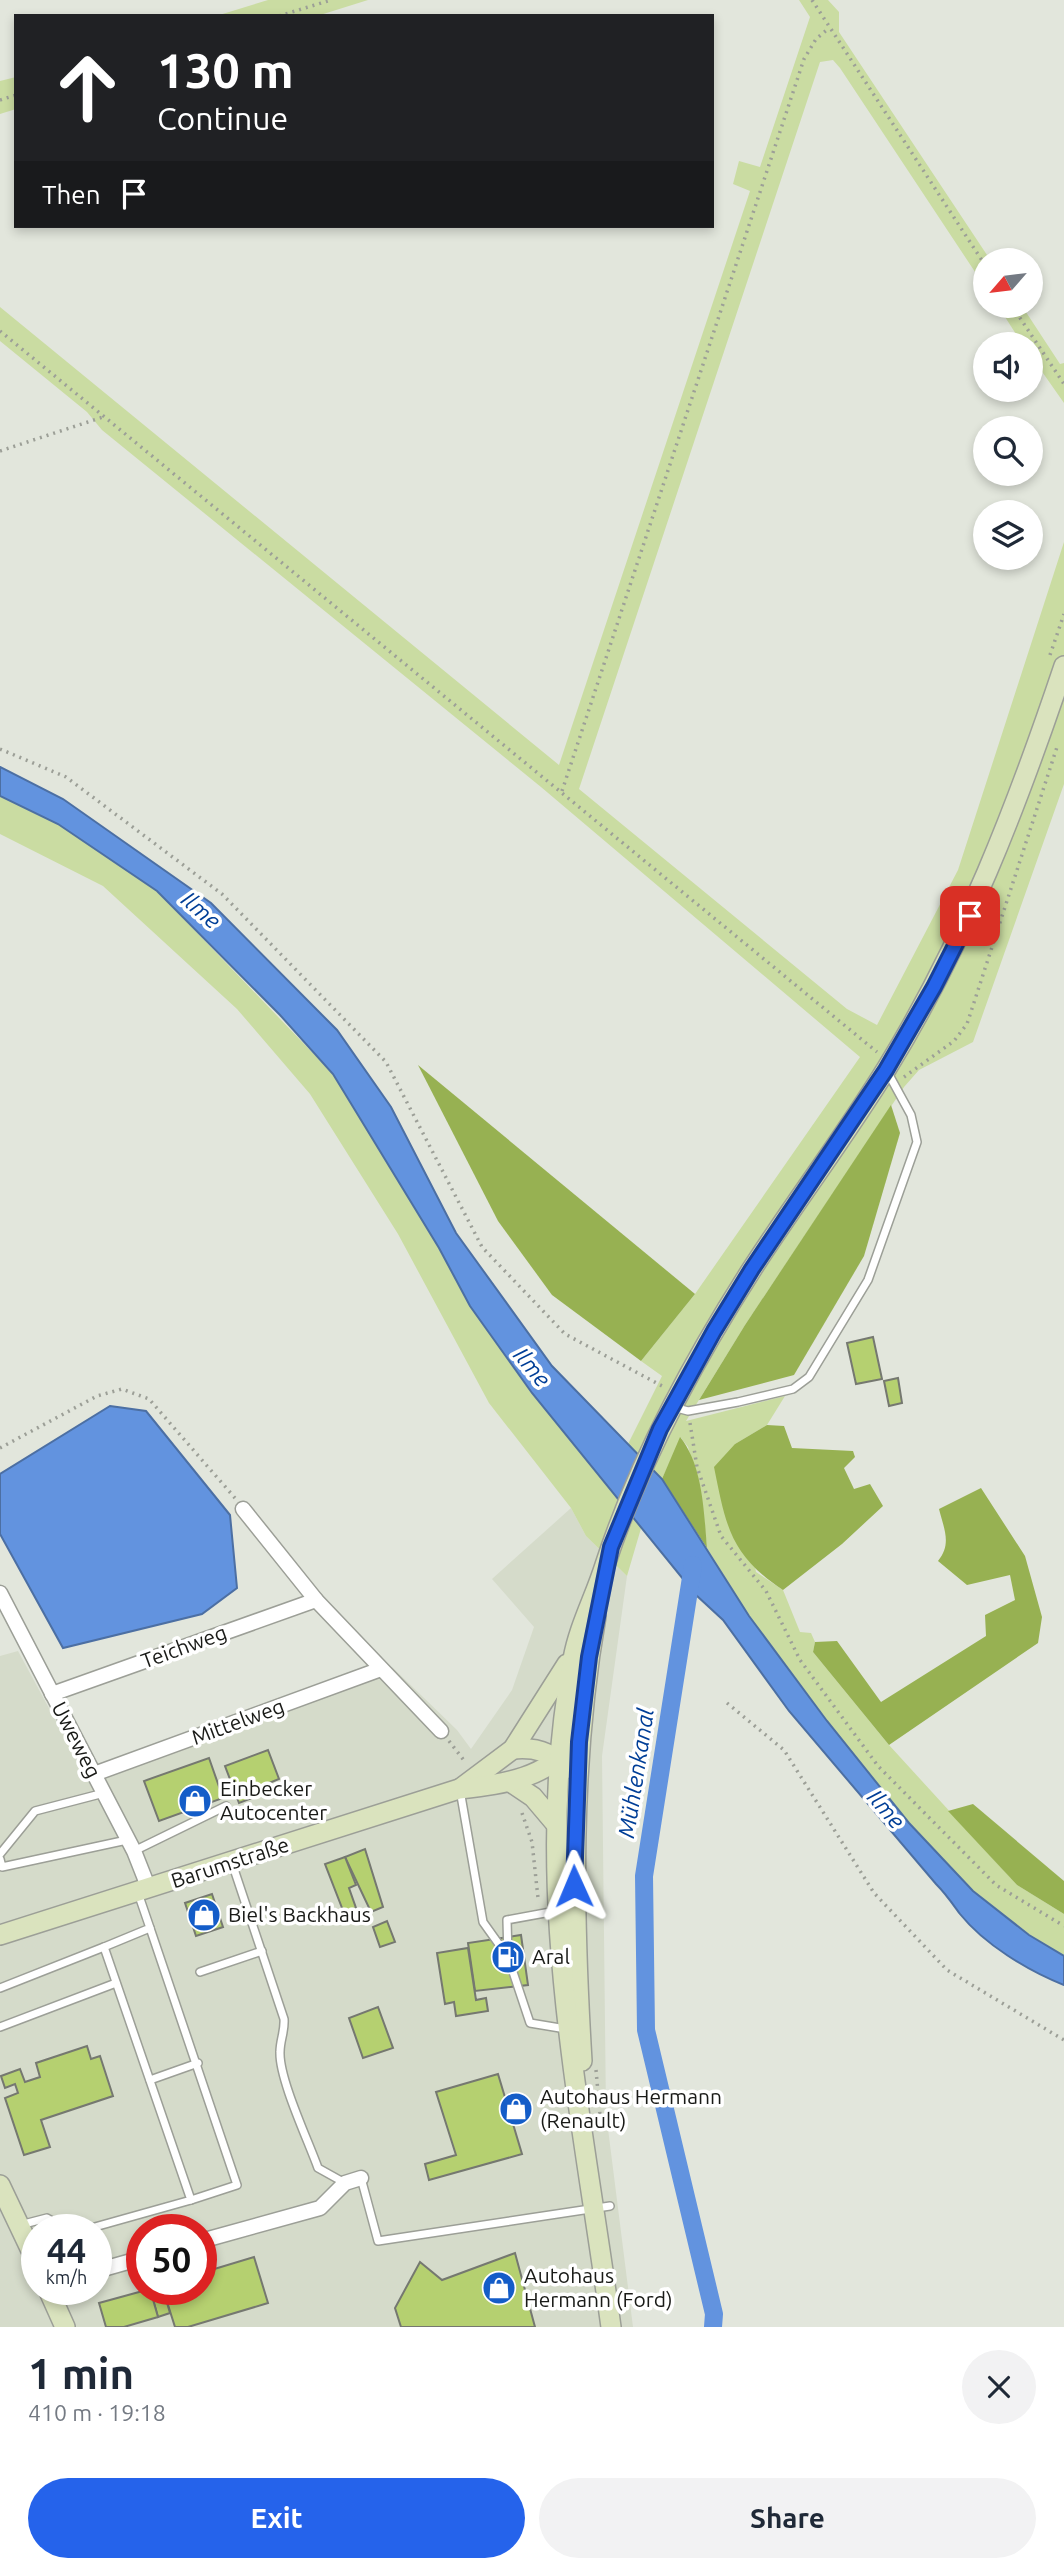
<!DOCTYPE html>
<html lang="en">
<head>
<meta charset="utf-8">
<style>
  body { margin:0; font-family:Ubuntu,sans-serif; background:#f2f2f3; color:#1f2937; height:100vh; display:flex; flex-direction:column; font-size:26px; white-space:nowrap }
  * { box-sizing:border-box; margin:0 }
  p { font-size:23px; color:#747a83 }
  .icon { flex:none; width:38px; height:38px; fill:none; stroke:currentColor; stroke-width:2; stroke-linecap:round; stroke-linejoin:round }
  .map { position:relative; height:2327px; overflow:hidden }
  .panel { display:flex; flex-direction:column; background:#fff; flex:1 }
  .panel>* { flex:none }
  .top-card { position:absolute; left:14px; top:14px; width:700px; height:214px; border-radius:0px; box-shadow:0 4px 10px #0003; background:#202124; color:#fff; overflow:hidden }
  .needle { width:46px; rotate:242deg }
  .tools { position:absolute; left:973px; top:248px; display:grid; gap:14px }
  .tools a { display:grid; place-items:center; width:70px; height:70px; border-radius:50%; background:#fff; box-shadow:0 4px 10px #0003; font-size:35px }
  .speed { position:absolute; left:21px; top:2214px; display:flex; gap:14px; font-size:35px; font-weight:700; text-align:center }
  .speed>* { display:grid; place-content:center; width:91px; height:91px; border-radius:50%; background:#fff; box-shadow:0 4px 10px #0003; line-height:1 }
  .speed small { font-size:18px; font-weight:400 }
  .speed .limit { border:10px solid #d22; background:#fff; color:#111 }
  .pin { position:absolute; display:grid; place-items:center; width:60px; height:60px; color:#fff; margin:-30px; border-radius:14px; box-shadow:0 4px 10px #0006 }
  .me { position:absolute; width:77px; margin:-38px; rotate:359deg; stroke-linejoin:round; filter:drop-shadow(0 0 5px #0008) }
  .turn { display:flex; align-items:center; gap:24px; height:147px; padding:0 28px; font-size:32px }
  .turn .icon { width:91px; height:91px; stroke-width:2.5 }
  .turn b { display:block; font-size:49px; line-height:60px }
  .then { display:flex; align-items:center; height:66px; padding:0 28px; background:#0003; gap:14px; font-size:26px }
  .round { display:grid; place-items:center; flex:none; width:74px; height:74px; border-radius:37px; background:#f2f2f3 }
  .summary { display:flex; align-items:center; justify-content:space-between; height:119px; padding:0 28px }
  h1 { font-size:42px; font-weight:700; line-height:52px }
  .cta { display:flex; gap:14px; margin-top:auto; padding:14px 28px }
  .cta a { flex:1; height:80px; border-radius:42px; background:#2563eb; color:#fff; font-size:28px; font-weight:700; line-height:80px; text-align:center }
  .cta a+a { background:#f2f2f3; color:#1f2937 }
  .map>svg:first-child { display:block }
</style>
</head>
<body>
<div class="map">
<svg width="1064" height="2327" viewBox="0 0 1064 2327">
  <rect width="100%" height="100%" fill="#e2e6dc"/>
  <path fill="#d5dbca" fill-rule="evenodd" d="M571 1508 586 1536 627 1576 602 1756 606 2113 633 2327H0V1656L18 1651 84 1773 392 1667 457 1730 471 1749 512 1690 534 1627 492 1579ZM37 2230H96V2289H37ZM142 2230H201V2289H142Z"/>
  <g fill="#cadca2">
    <path d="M268 0H368L317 16H216Z"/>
    <path d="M799 0H828L839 12V32L991 261H985V287L840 68 833 60 820 62 579 789 847 1009 877 1025 958 870 1064 542V784L973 1042 919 1070 904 1087 745 1325 686 1421 785 1396 767 1425 735 1444 756 1572 783 1590 800 1632 811 1633 815 1642 813 1652 889 1745 1017 1885 1064 1914V1956L1029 1935 973 1891 909 1823 827 1721 749 1616 707 1548 702 1500 688 1447 681 1438 662 1479 627 1446 662 1376 641 1361 695 1294 860 1057 541 787 102 430 87 412 0 341V307L559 765 750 191 733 184 739 161 760 167 810 17Z"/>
    <path d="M16 77V109L0 114V81Z"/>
    <path d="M998 306H1022L1060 364 1064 363V403L1031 356V345H1023Z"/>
    <path d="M0 796 58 824 157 891 333 1074 439 1248 470 1306 532 1393 642 1525 627 1576 586 1536 571 1508 489 1403 398 1234 310 1094 237 1009 103 886 0 834Z"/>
  </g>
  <g fill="#97b152">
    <path d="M418 1065 695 1294 641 1361 552 1295 498 1221Z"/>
    <path d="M891 1105 900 1133 864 1256 794 1375 699 1400 745 1325Z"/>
    <path d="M767 1425 784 1426 792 1448 853 1451 855 1457 844 1468 854 1489 870 1484 883 1506 842 1544 783 1590C730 1555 726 1526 714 1467L735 1444Z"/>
    <path d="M680 1437C703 1465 704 1513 707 1548L662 1479Z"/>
    <path d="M981 1488 1025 1556 1042 1617 1038 1643 889 1745 813 1652 815 1642 837 1641 881 1702 986 1636 985 1615 1015 1600 1010 1575 967 1585 938 1561C952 1544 944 1529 939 1509Z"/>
    <path d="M973 1804 1064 1881V1914L1017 1885 948 1811Z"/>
  </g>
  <g fill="#6293df" stroke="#4c6fa3" stroke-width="2">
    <path d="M0 767 63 799 211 903 337 1030 391 1107 456 1233 552 1366 662 1479 749 1616 827 1721 909 1823 973 1891 1029 1935 1064 1956V1985C1028 1971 984 1944 960 1914 952 1903 946 1894 936 1884L789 1711 723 1620 696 1595 532 1393 470 1306 439 1248 333 1074 280 1015 157 891 58 824 0 796Z"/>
    <path d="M110 1406 146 1411 230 1515 237 1588 202 1614 63 1648 0 1534V1474Z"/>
  </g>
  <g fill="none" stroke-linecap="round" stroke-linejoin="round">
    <path stroke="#6293df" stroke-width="18" d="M693 1565 644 1876 646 2030 714 2314 713 2327"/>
  </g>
  <g fill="#b5d070" stroke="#757870" stroke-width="2">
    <path d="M873 1337 882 1379 856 1384 847 1343Z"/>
    <path d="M898 1378 902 1403 889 1406 884 1381Z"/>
    <path d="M268 1750 279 1779 257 1788 260 1795 239 1803 225 1766Z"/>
    <path d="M209 1758 223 1798 159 1821 144 1781Z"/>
    <path d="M365 1849 383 1907 371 1912 345 1857Z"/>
    <path d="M345 1857 356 1885 349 1888 356 1908 344 1913 325 1864Z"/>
    <path d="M212 1894 223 1927 196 1936 185 1903Z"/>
    <path d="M387 1921 395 1942 380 1947 373 1927Z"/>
    <path d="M521 1935 528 1985 475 1991 468 1943Z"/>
    <path d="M468 1948 476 2000 486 1998 488 2011 456 2016 454 2002 445 2004 437 1953Z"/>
    <path d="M378 2007 393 2048 363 2058 349 2018Z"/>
    <path d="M87 2046 91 2059 100 2056 113 2096 41 2120 50 2147 24 2155 5 2098 18 2093 15 2084 5 2088 1 2076 20 2069 25 2082 40 2077 36 2063Z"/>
    <path d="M498 2074 522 2154 429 2180 425 2164 456 2155 436 2092Z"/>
    <path d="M515 2253 535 2327H401L395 2308 420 2262 442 2280Z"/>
    <path d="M254 2257 268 2303 188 2327H175L163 2289H201V2273Z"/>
    <path d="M150 2289H163L170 2313 158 2317Z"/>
    <path d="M150 2289 158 2317 124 2327H106L99 2303Z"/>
  </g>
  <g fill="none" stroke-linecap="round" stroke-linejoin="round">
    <defs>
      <g id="service">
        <path d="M673 1407 688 1411 738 1402 793 1389 809 1377 868 1280 917 1142 911 1115 888 1073"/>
        <path d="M460 1790 483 1922 508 1957"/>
        <path d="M134 1851 226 1806"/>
        <path d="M0 1854 35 1811 104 1793"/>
        <path d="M0 1859 2 1867 127 1840"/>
        <path d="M232 1863 284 2019C285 2031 280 2040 280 2052 279 2079 308 2140 318 2168L345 2183"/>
        <path d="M556 1911 507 1920 508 1957 530 2023 566 2029"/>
        <path d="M150 1928 237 2185 191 2200"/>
        <path d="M200 1972 262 1951"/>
        <path d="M0 1988 104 1947"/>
        <path d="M0 2027 116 1983"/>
        <path d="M150 2080 198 2063"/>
        <path d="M361 2178 378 2241 610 2206"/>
        <path d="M20 2225 47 2218 68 2230"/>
        <path d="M84 2230 191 2200 104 1947 150 1928 138 1893"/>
      </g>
      <g id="minor">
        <path d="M243 1509 316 1600 441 1731"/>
        <path d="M0 1593 134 1851 149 1889"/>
        <path d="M52 1694 316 1600"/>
        <path d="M94 1774 381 1669"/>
        <path d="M201 2241 320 2208 345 2183 361 2178"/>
        <path d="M96 2271 142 2258"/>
      </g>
      <g id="secondary">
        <path d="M513 1749C534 1747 552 1751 565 1769"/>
        <path d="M512 1783 533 1797 555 1823"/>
        <path d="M461 1788 513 1749 567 1664"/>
        <path d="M0 1935 459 1789C510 1783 541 1779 579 1742"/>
        <path d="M582 2061C573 1911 570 1765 596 1616"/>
        <path d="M0 2185 37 2263"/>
        <path d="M48 2289 65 2327"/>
        <path d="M611 2327C581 2105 530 1883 573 1659 579 1626 595 1597 605 1565 639 1461 693 1361 752 1269 796 1201 845 1136 887 1068 965 941 1017 806 1064 666"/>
      </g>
    </defs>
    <use href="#service" stroke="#9c9f97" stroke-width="10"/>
    <use href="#minor" stroke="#9c9f97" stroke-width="17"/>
    <use href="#secondary" stroke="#9c9f97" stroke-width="22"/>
    <g stroke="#9c9f97" stroke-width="3.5" stroke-dasharray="2 5" stroke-linecap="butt">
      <path d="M812 0 985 265"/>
      <path d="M279 16 331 0"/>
      <path d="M0 100 16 95"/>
      <path d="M1012 306 1064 384"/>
      <path d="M0 331 877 1052"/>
      <path d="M0 451 103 417"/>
      <path d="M1050 655 1064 614"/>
      <path d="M0 749 66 777 222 894 386 1062 482 1247 565 1334 664 1387"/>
      <path d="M562 791 804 59 816 39 829 28"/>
      <path d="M904 1077 954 1041 967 1024 1057 747"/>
      <path d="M690 1423 697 1467 721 1536 766 1591 800 1660 878 1766 996 1885 1064 1926"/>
      <path d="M0 1448 97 1396 122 1389 149 1399 235 1498"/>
      <path d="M727 1703 784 1750 874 1893 947 1970 1064 2040"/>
      <path d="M449 1741 466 1763"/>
      <path d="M522 1813 532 1842 538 1898"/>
      <path d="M596 2070 600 2115"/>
    </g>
    <use href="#service" stroke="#fff" stroke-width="7"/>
    <use href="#minor" stroke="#fff" stroke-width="14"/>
    <use href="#secondary" stroke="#dae3be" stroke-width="19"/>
  </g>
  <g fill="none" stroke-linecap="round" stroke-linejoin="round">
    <defs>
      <path id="route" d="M574 1886 579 1742 589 1657 611 1547 660 1429 714 1331 752 1269 886 1070 934 987 970 916"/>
    </defs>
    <use href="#route" stroke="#184099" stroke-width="18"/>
    <use href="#route" stroke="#2563eb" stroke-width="12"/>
  </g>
  <defs>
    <symbol id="shop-disc" viewBox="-11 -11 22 22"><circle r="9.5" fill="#145dc8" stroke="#fff"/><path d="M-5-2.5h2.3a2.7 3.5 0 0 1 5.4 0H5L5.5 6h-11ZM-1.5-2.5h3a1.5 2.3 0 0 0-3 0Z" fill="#fff"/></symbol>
    <symbol id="fuel-disc" viewBox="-11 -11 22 22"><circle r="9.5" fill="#145dc8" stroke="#fff"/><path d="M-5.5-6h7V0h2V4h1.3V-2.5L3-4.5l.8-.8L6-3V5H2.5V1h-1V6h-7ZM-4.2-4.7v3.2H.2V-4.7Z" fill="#fff"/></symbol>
  </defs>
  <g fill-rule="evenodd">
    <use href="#shop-disc" x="176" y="1782" width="38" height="38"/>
    <use href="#shop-disc" x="185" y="1896" width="38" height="38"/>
    <use href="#fuel-disc" x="489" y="1938" width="38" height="38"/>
    <use href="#shop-disc" x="497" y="2090" width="38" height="38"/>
    <use href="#shop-disc" x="480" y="2269" width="38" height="38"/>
  </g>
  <g text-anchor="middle" stroke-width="7" stroke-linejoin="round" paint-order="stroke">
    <g font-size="21" fill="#191a17" stroke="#fff">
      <text transform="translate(184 1647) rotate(-20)" y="7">Teichweg</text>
      <text transform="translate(238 1722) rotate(-20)" y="7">Mittelweg</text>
      <text transform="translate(76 1740) rotate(63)" y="7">Uweweg</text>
      <text transform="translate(230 1863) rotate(-18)" y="7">Barumstraße</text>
    </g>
    <g font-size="21" fill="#191a17" stroke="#fff" text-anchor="start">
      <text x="220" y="1796">Einbecker<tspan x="220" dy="24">Autocenter</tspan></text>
      <text x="228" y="1922">Biel's Backhaus</text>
      <text x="532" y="1964">Aral</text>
      <text x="540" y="2104">Autohaus Hermann<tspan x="540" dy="24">(Renault)</tspan></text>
      <text x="524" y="2283">Autohaus<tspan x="524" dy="24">Hermann (Ford)</tspan></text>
    </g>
    <g font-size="23" font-style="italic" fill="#003e97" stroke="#fff">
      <text transform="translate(201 910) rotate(41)" y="8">Ilme</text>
      <text transform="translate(532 1367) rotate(50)" y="8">Ilme</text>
      <text transform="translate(636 1773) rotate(-81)" y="8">Mühlenkanal</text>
      <text transform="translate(886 1809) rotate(49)" y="8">Ilme</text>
    </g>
  </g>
</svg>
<div class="tools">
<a><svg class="needle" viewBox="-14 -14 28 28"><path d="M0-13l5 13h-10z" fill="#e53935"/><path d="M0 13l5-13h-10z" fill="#747a83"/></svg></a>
<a><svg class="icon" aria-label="sound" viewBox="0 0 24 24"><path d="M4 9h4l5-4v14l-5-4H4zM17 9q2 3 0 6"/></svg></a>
<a><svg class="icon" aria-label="search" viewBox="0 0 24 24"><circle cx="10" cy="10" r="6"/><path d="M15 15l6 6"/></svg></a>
<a><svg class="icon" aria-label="layers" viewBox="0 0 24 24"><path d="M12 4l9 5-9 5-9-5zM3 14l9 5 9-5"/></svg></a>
</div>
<div class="speed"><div>44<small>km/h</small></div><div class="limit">50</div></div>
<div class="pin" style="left:970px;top:916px;background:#d93025"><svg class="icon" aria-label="arrive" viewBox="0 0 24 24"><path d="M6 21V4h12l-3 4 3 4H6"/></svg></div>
<svg class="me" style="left:574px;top:1886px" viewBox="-20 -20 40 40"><path d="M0-17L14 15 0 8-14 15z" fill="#2563eb" stroke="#fff" stroke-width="4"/></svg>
<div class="top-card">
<div class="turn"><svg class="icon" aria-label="ahead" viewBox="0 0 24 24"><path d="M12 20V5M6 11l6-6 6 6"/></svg><div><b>130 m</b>Continue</div></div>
<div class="then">Then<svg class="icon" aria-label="arrive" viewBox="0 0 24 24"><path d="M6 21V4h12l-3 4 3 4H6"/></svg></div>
</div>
</div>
<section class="panel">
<div class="summary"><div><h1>1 min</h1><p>410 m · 19:18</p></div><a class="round"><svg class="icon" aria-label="close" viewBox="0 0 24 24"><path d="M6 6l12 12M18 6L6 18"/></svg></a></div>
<div class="cta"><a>Exit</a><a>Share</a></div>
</section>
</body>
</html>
